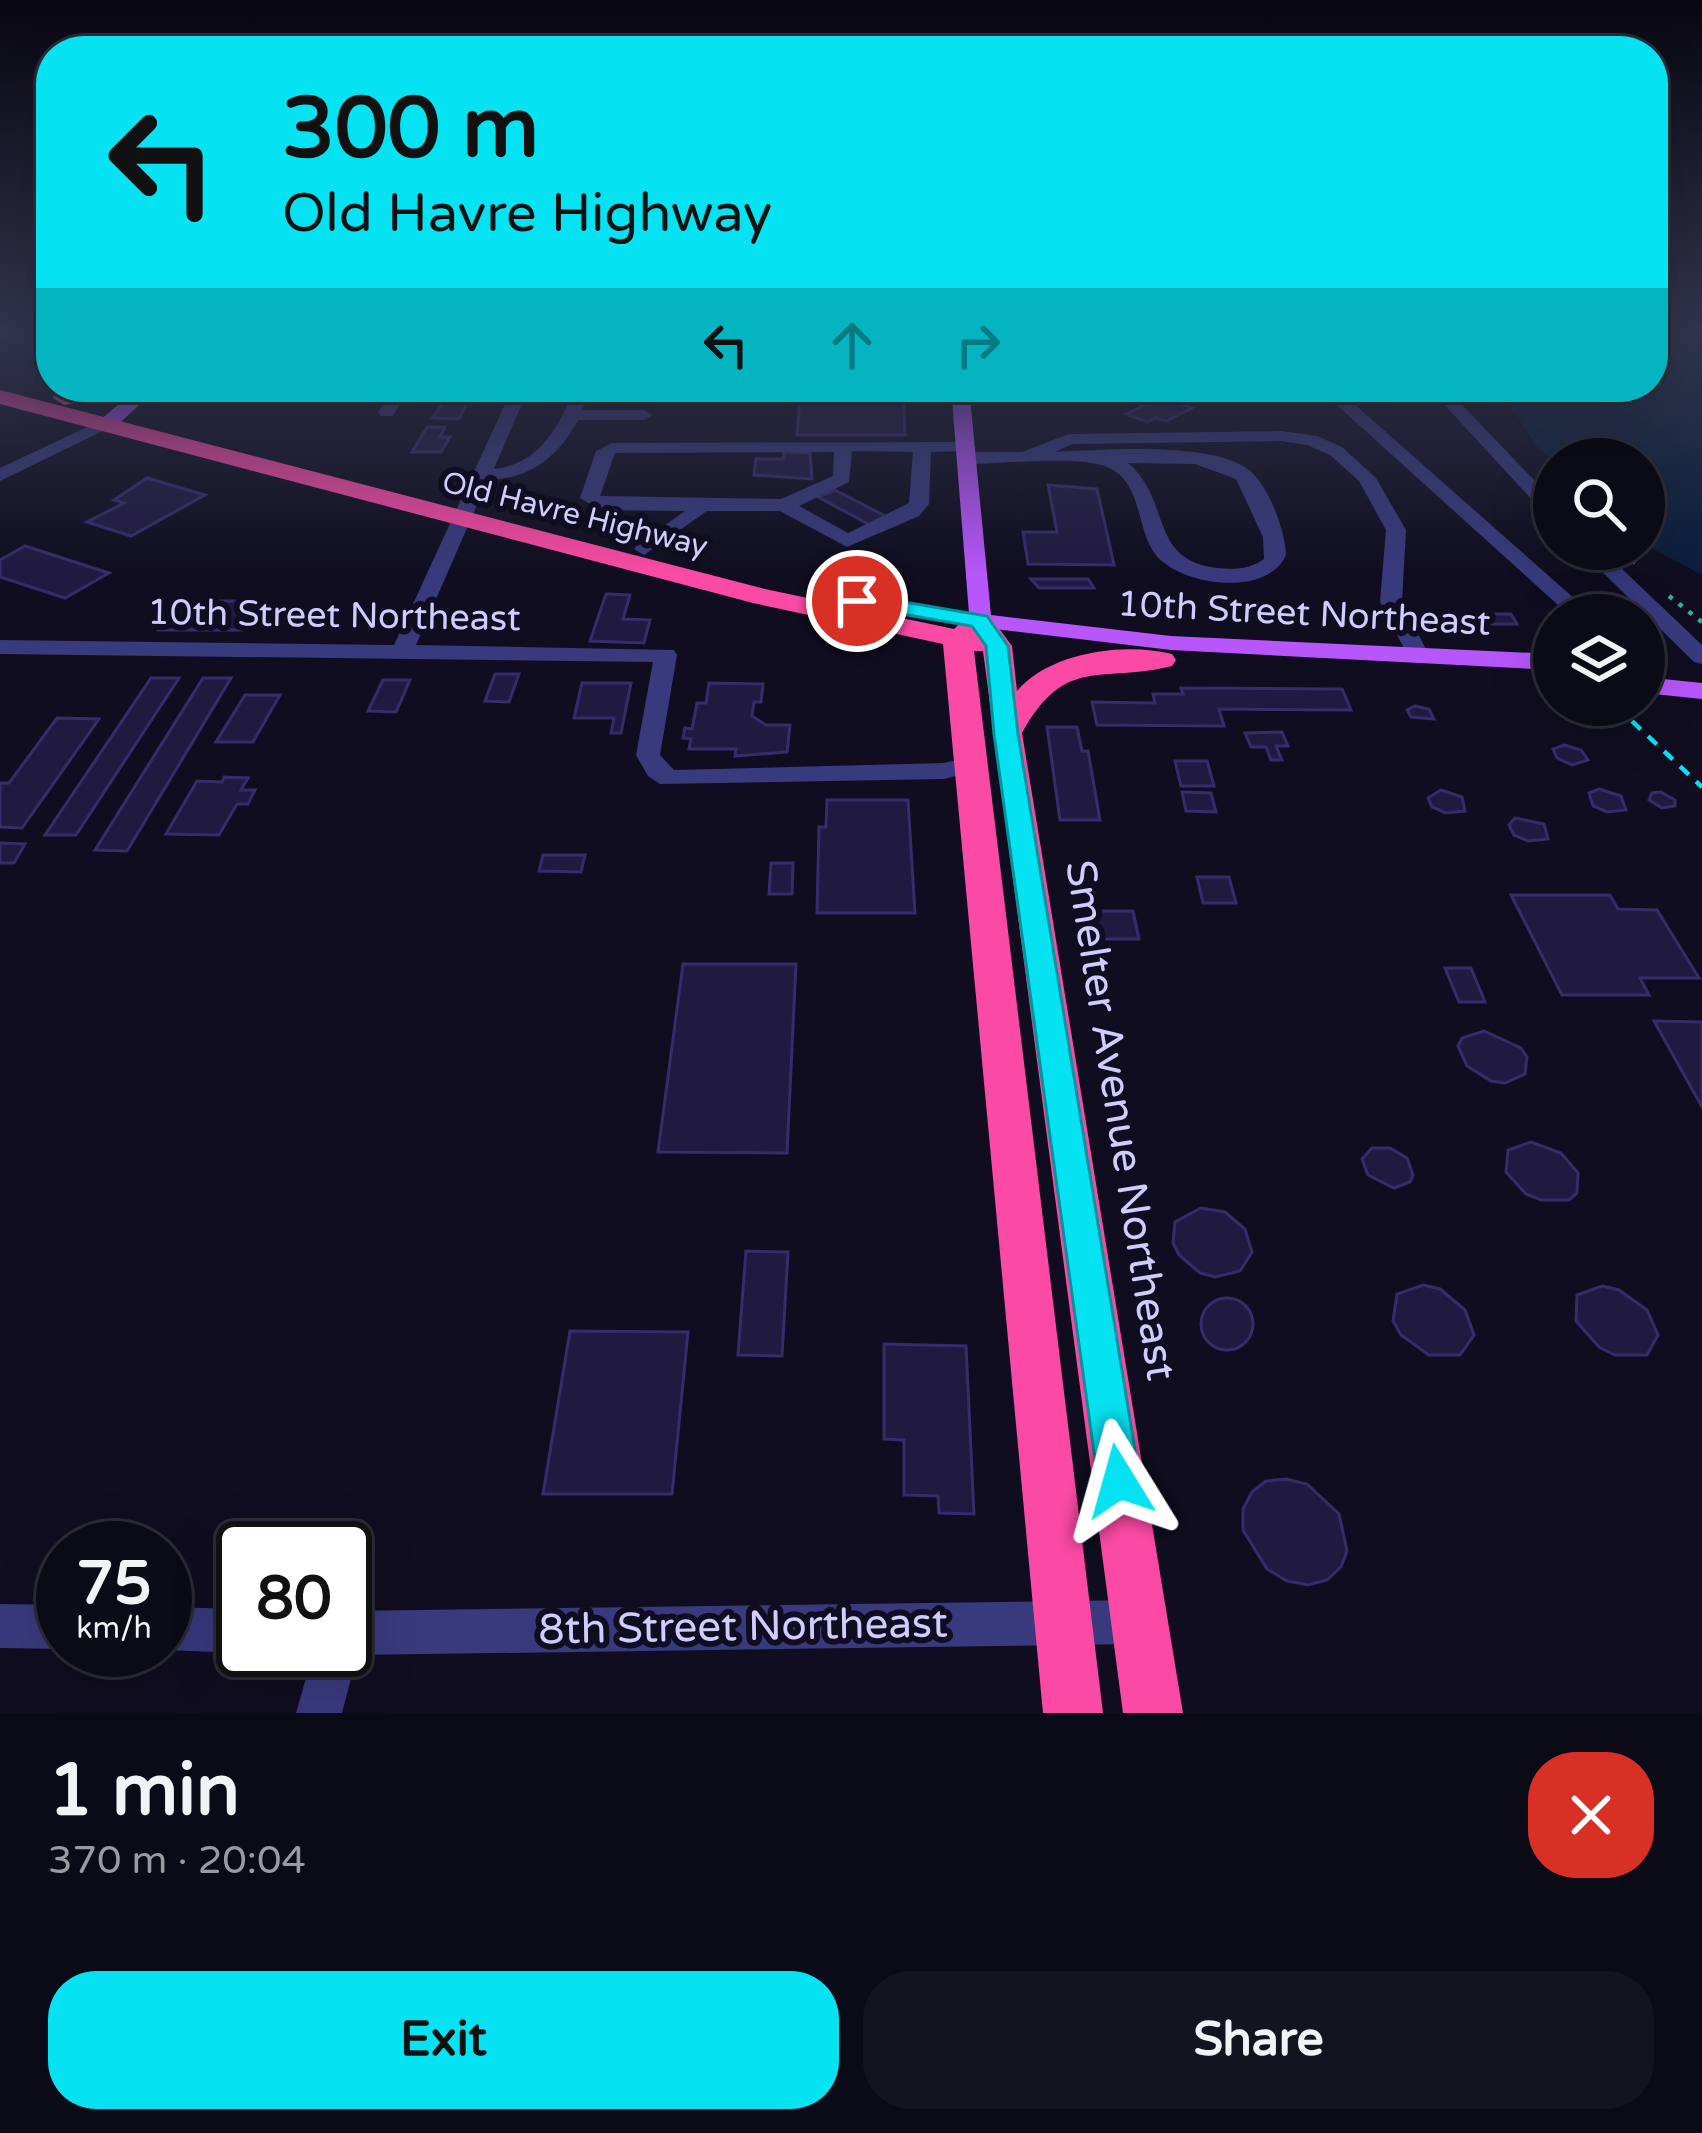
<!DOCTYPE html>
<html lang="en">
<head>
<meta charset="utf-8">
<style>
  body { margin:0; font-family:"Varela Round",sans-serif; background:#141320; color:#f1f3f6; height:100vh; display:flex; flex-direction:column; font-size:45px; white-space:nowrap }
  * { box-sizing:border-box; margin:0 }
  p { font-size:39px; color:#9a9aa1 }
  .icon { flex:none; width:66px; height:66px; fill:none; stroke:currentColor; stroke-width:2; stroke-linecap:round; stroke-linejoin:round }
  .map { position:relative; height:1713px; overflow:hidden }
  .side { display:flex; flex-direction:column; background:#0b0a17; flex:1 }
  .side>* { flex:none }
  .top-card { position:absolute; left:36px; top:36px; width:1632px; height:366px; border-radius:48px; box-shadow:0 12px 48px #0002,0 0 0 3px #2b2b36; background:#05e2f1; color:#111; overflow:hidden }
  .buttons { position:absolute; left:1533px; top:438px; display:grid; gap:24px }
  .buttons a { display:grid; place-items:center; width:132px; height:132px; border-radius:50%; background:#0b0a17; box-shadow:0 12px 48px #0002,0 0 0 3px #2b2b36; font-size:60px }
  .speed { position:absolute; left:36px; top:1521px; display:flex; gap:24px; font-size:60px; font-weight:700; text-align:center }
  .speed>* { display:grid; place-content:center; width:156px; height:156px; border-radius:50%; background:#0b0a17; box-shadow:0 12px 48px #0002,0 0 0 3px #2b2b36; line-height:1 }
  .speed small { font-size:30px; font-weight:400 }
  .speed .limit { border:6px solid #111; border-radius:18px; background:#fff; color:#111 }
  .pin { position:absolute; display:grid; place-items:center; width:102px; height:102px; color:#fff; margin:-51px; border:6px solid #fff; border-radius:50%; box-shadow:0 3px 12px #0007 }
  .me { position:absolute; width:132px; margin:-66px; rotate:352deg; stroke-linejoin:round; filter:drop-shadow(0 0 9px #0008) }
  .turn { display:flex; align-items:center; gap:42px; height:252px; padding:0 48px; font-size:54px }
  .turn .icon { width:156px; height:156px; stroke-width:2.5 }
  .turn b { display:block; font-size:84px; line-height:102px }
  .lanes { display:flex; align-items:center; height:114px; padding:0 48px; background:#0003; justify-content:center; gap:60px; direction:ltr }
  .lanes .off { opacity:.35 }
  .round { display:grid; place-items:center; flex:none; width:126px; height:126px; border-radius:48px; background:#141320 }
  .overview { display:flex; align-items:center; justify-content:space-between; height:204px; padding:0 48px }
  h1 { font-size:72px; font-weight:700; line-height:90px }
  .primary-button { display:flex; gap:24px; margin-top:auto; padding:24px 48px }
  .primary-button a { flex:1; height:138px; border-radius:48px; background:#05e2f1; color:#111; font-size:48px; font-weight:700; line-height:138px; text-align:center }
  .primary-button a+a { background:#141320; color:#f1f3f6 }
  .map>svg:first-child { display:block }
</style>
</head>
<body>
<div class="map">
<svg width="1702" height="1713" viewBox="0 0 1702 1713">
  <rect width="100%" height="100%" fill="#0f0d1f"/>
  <path fill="#0a1e3b" d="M1653 334H1702V575L1644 544V459H1554L1538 448 1505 397 1488 387H1653Z"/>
  <g fill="#201940" stroke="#362c6b" stroke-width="3">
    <path d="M185 387H250L239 400H174Z"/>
    <path d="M611 387H650L646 399 607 398Z"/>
    <path d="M801 387H903L905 435H797Z"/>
    <path d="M450 394H472L459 419 432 418Z"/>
    <path d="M1161 397 1192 408 1166 421 1156 418 1147 422 1126 414Z"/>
    <path d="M427 427H445L440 437H450L441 452H412Z"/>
    <path d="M784 452 810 453 812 479 754 475 756 459H783Z"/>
    <path d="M147 478 205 495 131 536 87 522 124 503 114 500Z"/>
    <path d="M1048 485 1097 489 1114 565 1028 564 1023 532H1057Z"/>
    <path d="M835 490 891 519 874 527 818 497Z"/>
    <path d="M25 546 109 573 65 598 0 577V560Z"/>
    <path d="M1031 579H1088L1094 588H1039Z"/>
    <path d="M606 594 630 595 623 619 650 620 644 643 590 641Z"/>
    <path d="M179 601H260L243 630H159Z"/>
    <path d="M1477 614H1511L1517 624H1483Z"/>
    <path d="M495 674H519L509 702 485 701Z"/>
    <path d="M151 678H179L76 835H45Z"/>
    <path d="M203 678H231L127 851 95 850Z"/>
    <path d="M383 680H410L396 712 368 711Z"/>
    <path d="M582 683H631L621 733H611L614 718H574Z"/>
    <path d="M709 683 763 684 761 702H754L752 716 766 725H790L787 752 735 756 736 749H689L691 739 683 738 685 728 692 729 697 703H706Z"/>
    <path d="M1181 688 1342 689 1351 710 1219 709 1224 726 1097 725 1092 702 1155 703 1153 694H1183Z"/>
    <path d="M245 695H280L253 742H216Z"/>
    <path d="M1415 706 1429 709 1434 719 1411 717 1407 710Z"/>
    <path d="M57 718 99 719 22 828 0 827V783H9Z"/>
    <path d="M1047 727H1077L1082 751H1088L1100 820H1060Z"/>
    <path d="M1282 732 1288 746H1276L1282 760H1271L1266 747H1251L1245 733Z"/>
    <path d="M1564 745 1581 750 1588 760 1572 765 1557 758 1553 749Z"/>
    <path d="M1175 761H1207L1214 786H1181Z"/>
    <path d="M224 777 248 778 241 790H255L248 804H237L219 835 166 834 197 781 222 782Z"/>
    <path d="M1599 789 1621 796 1626 810 1607 812 1593 806 1589 793Z"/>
    <path d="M1441 790 1462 797 1465 811 1446 813 1432 807 1428 798Z"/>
    <path d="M1182 792 1211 793 1216 812 1186 811Z"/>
    <path d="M1661 792 1675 800V806L1662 808 1649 800 1652 793Z"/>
    <path d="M827 800H908L915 913H817L819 827H826Z"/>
    <path d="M1515 818 1544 824 1548 839 1528 841 1514 835 1509 825Z"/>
    <path d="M0 843 25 844 14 863H0Z"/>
    <path d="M543 855H585L581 872 539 871Z"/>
    <path d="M771 863H793L792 894H769Z"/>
    <path d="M1197 877H1229L1236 903H1203Z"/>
    <path d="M1511 895H1610L1618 909 1657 910 1699 978H1640L1649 995H1562Z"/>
    <path d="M1094 911H1133L1139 939H1099Z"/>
    <path d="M683 964H796L787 1153 658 1152Z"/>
    <path d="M1445 968H1471L1485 1002H1459Z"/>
    <path d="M1654 1021 1702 1022V1107Z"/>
    <path d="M1484 1031 1521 1048 1527 1057 1525 1074 1505 1083 1491 1081 1467 1066 1458 1046 1462 1038Z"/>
    <path d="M1531 1142 1561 1153 1578 1173 1577 1193 1569 1200H1541L1526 1194 1506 1172 1508 1150Z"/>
    <path d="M1372 1148H1390L1407 1158 1413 1175 1410 1182 1394 1188 1368 1175 1362 1159Z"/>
    <path d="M1201 1208 1225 1212 1245 1229 1252 1252 1240 1271 1215 1277 1200 1273 1179 1255 1173 1243 1175 1222Z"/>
    <path d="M746 1251 788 1252 782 1356 738 1355Z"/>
    <path d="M1423 1285 1440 1289 1465 1310 1474 1335 1460 1355H1429L1401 1335 1393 1321 1397 1294Z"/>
    <path d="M1602 1286 1619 1290 1647 1310 1658 1335 1647 1355H1615L1599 1347 1576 1321 1577 1295Z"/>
    <circle cx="1227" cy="1324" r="26"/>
    <path d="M570 1331 688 1332 672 1494H543Z"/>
    <path d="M884 1344 966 1346 974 1514 939 1513 938 1496 904 1495V1440L884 1439Z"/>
    <path d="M1286 1479 1307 1484 1339 1514 1347 1551 1341 1567 1327 1580 1308 1585 1287 1581 1267 1569 1243 1530V1509L1252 1492 1266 1481Z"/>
  </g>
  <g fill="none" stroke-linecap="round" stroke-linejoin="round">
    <path stroke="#30aea2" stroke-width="3" stroke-dasharray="4.5 6" stroke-linecap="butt" d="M1620 549 1628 556"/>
    <g stroke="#30aea2" stroke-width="4.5" stroke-dasharray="4.5 8" stroke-linecap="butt">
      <path d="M1625 553 1635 563"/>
      <path d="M1669 596 1702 622"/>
    </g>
    <g fill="#39397d" fill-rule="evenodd">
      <path d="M394 387H410L393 416H381L378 412Z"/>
      <path d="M513 387H529L494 469C540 464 559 427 575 387H591L582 410H644L653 415 644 420H578C558 457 532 478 488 480L416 645 674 650 677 655 660 755 674 770 944 763 974 756 986 764 983 769 944 779 660 784 648 776 636 755 653 662 0 654V640L394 645Z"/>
      <path d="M1317 387H1335L1593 615H1569Z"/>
      <path d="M1428 387H1445L1554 501V518L1547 516Z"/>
      <path d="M100 421 115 425 0 481V468Z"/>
      <path d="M1281 431 1317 436 1342 447 1376 478 1406 530 1402 602 1429 655 1426 660H1410L1380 602 1386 530 1359 481 1330 455 1307 445 1281 441 1072 444 1055 452C1101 450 1212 441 1249 470 1269 486 1285 530 1286 555 1267 598 1180 586 1155 554 1135 526 1143 482 1107 467 1079 455 1002 464 968 464L959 458 968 452H1022L1069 434ZM1128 463 1195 464 1236 479 1263 537 1264 559C1250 569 1235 570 1217 568 1148 560 1172 500 1128 463Z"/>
      <path d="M967 442 976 447 973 451 931 452 929 504 919 516 847 547 780 511H707L644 555 634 549 637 545 685 511 600 510 580 498 596 451 612 443ZM852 451 913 452 909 503 848 533 799 506 849 482ZM834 452 833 476 781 499 600 496 615 453Z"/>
      <path d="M1579 549H1601L1702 645V664L1694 662Z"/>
      <path d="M1140 1600 1155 1607 1162 1622 1155 1637 1140 1644 357 1655 342 1713H296L314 1650H345V1611Z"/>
      <path d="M0 1604 63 1605V1649L0 1648Z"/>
      <path d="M165 1607 243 1609V1650H250L243 1653 163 1650Z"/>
    </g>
    <g fill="#b756fb" fill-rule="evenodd">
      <path d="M139 387H159L113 429H99V421Z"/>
      <path d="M951 387H969L991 615 1171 636 1554 654V670L1171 650 970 626Z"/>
      <path d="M1644 677 1702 683V699L1644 693Z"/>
    </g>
    <g fill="#fb4aa5" fill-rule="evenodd">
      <path d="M88 387H137L126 394 64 405 53 398 56 393Z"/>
      <path d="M0 390 765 589 954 629 969 615H989L1012 646 1017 691C1050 652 1124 642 1172 654L1176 660 1172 666C1101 684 1066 654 1022 733L1183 1713H1123L983 651H974L1103 1713H1043L943 644 753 603 0 404Z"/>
    </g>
    <path stroke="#05e2f1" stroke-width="4.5" stroke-dasharray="12 10" stroke-linecap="butt" d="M1616 706 1702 787"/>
  </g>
  <linearGradient id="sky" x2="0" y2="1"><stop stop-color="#080711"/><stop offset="0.58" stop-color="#31354d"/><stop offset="1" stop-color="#31354d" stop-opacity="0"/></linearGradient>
  <rect width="1702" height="574" fill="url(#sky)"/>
  <path fill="#05e2f1" stroke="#03939d" stroke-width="3" d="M857 594 987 616 1008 646 1018 734 1140 1481 1134 1496 1119 1502 1104 1496 1098 1481 994 734 986 646 972 626 850 605 847 601Z"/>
  <g text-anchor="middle" stroke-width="12" stroke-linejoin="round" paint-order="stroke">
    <g font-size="30" fill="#d0ccfe" stroke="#0f0d1f">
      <text transform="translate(575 514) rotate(14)" y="10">Old Havre Highway</text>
    </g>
    <g font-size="36" fill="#d0ccfe" stroke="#0f0d1f">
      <text transform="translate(1304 612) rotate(3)" y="13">10th Street Northeast</text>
      <text transform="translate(334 614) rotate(1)" y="13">10th Street Northeast</text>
    </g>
    <g font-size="42" fill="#d0ccfe" stroke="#0f0d1f">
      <text transform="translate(1122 1120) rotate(81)" y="15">Smelter Avenue Northeast</text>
      <text transform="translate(743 1625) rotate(-1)" y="15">8th Street Northeast</text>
    </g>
  </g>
</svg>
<div class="buttons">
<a><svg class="icon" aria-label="search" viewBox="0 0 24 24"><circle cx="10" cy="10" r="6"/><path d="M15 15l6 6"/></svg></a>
<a><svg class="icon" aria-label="layers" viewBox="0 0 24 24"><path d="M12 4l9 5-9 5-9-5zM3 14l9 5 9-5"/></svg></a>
</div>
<div class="speed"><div>75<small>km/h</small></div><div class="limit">80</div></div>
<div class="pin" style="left:857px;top:601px;background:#d93025"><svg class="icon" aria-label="arrive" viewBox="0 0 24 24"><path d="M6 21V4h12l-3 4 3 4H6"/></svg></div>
<svg class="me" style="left:1119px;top:1481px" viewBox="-20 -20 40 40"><path d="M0-17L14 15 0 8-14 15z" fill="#05e2f1" stroke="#fff" stroke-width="4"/></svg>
<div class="top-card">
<div class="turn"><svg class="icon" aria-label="left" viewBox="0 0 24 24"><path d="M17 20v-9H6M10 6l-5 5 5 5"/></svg><div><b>300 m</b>Old Havre Highway</div></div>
<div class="lanes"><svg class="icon" aria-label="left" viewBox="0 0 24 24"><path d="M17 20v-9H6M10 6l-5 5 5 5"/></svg><svg class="icon off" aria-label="ahead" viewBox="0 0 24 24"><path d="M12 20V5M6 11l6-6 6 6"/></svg><svg class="icon off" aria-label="right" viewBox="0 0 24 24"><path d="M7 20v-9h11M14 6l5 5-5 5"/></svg></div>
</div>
</div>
<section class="side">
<div class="overview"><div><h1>1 min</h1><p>370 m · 20:04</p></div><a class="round" style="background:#d93025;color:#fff"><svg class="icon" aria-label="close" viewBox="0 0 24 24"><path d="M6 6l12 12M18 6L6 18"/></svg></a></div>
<div class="primary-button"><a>Exit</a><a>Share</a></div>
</section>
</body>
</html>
